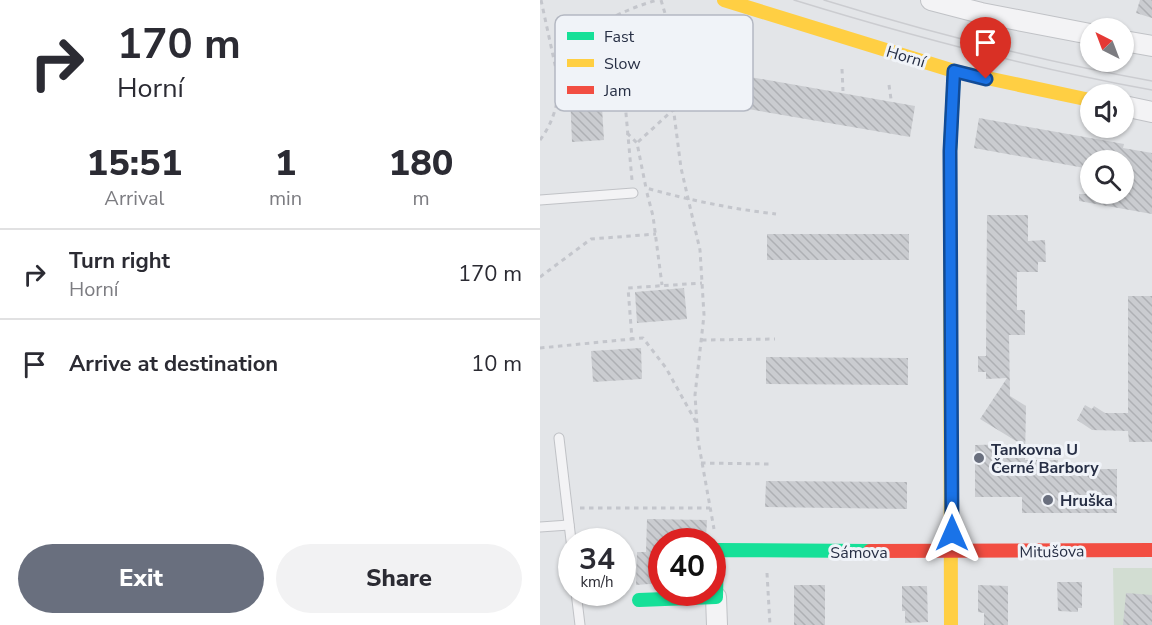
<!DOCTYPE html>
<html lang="en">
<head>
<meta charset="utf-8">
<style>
  body { margin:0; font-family:"Nunito Sans",sans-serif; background:#f2f2f3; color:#2b2b33; height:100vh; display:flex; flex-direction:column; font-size:22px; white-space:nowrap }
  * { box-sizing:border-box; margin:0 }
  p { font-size:20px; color:#7c7c81 }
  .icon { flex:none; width:33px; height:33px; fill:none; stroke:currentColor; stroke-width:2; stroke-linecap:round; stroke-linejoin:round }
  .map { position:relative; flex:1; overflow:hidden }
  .details { display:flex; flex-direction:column; background:#fff; width:540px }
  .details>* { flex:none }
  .banner { background:#fff; color:#2b2b33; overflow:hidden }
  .needle { width:39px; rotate:318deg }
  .controls { position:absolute; left:540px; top:18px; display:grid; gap:12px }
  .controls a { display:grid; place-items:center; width:54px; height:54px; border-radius:50%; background:#fff; box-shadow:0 2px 4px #0004; font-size:30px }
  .speed { position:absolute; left:18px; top:528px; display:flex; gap:12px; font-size:30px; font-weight:700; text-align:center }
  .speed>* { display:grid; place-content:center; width:78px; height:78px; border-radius:50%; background:#fff; box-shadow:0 2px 4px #0004; line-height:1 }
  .speed small { font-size:15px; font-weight:400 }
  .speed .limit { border:9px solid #d22; background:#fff; color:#111 }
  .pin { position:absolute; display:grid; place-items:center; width:51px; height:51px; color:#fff; margin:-62px -26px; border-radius:50% 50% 50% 0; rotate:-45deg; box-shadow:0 0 6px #0007 }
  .pin .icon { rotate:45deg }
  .me { position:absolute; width:66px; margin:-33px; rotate:0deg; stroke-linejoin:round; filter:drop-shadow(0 0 4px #0008) }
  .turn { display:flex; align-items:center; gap:21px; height:126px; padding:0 18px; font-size:27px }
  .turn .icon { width:78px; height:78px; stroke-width:2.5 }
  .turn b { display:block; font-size:42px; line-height:51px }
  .eta { display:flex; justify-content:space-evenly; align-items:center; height:102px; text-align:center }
  .eta b { font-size:36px; font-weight:800; line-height:42px }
  .primary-button { display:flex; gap:12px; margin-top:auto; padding:12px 18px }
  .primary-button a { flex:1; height:69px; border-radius:36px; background:#696f7e; color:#fff; font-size:24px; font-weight:800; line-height:69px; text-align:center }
  .primary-button a+a { background:#f2f2f3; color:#2b2b33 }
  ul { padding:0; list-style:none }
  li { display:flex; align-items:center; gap:18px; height:90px; padding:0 18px; border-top:2px solid #e1e1e2 }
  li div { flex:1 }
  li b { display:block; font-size:22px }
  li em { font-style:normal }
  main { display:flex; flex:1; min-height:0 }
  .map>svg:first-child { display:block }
</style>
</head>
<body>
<main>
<section class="details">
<div class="banner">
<div class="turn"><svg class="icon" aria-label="right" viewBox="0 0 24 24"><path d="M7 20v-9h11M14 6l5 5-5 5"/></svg><div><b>170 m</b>Horní</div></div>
</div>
<div class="eta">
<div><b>15:51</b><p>Arrival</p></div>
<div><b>1</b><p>min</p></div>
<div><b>180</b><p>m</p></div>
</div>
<ul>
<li><svg class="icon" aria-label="right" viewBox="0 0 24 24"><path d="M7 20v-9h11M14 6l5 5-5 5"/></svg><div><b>Turn right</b><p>Horní</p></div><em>170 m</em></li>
<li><svg class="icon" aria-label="arrive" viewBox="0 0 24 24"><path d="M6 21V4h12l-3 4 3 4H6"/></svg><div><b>Arrive at destination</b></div><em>10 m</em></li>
</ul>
<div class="primary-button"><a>Exit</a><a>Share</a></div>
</section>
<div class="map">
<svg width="612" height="625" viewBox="0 0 612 625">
  <defs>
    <pattern id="building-back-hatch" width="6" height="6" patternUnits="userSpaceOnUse" patternTransform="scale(1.5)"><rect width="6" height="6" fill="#caccd0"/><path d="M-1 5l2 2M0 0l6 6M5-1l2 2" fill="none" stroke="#aeb0b4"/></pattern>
  </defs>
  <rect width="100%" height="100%" fill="#e3e5e8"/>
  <path fill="#d2ddd2" d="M573 568H612V625H574Z"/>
  <g fill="url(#building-back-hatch)">
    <path d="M600 0H612V18L596 13Z"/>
    <path d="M182 72 375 106 370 137 162 101 164 87 180 89Z"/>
    <path d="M61 91 64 140 32 142 30 93Z"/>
    <path d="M439 118 584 144 583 148 612 153V214L539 201V194H584V160H550V169L434 148Z"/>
    <path d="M447 215H488V241L505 240 506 262H498V272H477V310H485V335H469L470 396 486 406 485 460H518V469H577V513H482V497H435V445L481 444 440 419 467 378 446 379V372H438V356H446Z"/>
    <rect x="227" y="234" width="142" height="26"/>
    <path d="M144 288 147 319 97 323 95 292Z"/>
    <path d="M588 296H612V442H589L588 431 552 430 537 420 545 405 552 409 554 406 565 413H588Z"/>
    <path d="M101 348 102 379 53 382 51 351Z"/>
    <path d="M226 357 368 358V385L226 384Z"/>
    <path d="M226 481 367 482V509L225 507Z"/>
    <path d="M107 519 167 520 166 539 164 542H122V583L96 585 97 552H106Z"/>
    <path d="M517 582H542V608H538V612L518 611Z"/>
    <rect x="254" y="585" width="31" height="40"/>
    <path d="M438 585 468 586V625H444V613L438 612Z"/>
    <path d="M362 586H387L388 622 365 623V611H362Z"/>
    <path d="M586 593 612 595V625H583Z"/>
  </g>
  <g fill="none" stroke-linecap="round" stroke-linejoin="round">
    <defs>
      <g id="lane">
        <path d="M0 200 93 193"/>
        <path d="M19 438 32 549"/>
        <path d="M0 527 29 525"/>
        <path d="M36 592 40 625"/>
      </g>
      <g id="street">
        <path d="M391 0 441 13 550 34"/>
        <path d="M584 41 612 46"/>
        <path d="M584 106 612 112"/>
        <path d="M176 597 177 625"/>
      </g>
    </defs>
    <use href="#lane" stroke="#c0c2c6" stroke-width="11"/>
    <use href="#street" stroke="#c0c2c6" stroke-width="22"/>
    <g stroke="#c4c6cc" stroke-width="3" stroke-dasharray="4.5 4.5" stroke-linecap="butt">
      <path d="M1 0 19 83"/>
      <path d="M121 0 127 20 132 98 141 168 160 250 164 315 155 395 158 440 174 529"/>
      <path d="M77 14 92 180"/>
      <path d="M302 69 303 91"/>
      <path d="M349 85 351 99"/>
      <path d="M87 133 97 143 106 188C149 200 192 209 236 214"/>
      <path d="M0 140C9 128 14 116 17 102 19 93 19 83 22 74 35 31 77 12 117 0"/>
      <path d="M98 142 181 66 208 72 211 36"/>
      <path d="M107 193 113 216 122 285"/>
      <path d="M0 277 51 239 116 234"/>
      <path d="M162 340 235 339"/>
      <path d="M0 348 92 339"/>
      <path d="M156 422 126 368 103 338 92 339 88 288 162 283"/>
      <path d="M161 463 230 464"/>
      <path d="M40 508H170"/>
      <path d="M227 573 230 625"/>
    </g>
    <use href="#lane" stroke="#f3f3f5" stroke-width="9"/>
    <use href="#street" stroke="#f3f3f5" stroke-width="20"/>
    <g stroke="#16e098" stroke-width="14">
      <path d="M410 241V151L414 71"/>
      <path d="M99 600 176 597 177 550 330 551"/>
    </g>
    <g stroke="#ffcf43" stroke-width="14">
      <path d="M184 0 414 71 550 100"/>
      <path d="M410 241 411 625"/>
    </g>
    <path stroke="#f24e42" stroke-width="14" d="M330 551 612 550"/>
    <g stroke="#cbccd0" stroke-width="1.5">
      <path d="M254 0C371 36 491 68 612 90"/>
      <path d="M284 0C391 33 502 61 612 81"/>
    </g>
  </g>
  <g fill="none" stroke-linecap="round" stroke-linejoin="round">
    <defs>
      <path id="route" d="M412 533 410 151 414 71 446 79"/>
    </defs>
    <use href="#route" stroke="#114b97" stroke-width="15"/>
    <use href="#route" stroke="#1a73e8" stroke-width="10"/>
  </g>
  <g fill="#696f7e" stroke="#f0f3f8" stroke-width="2">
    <circle cx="439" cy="458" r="6"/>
    <circle cx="508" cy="500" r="6"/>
  </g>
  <g text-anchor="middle" stroke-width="6" stroke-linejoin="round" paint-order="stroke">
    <g font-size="16" fill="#272f45" stroke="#f0f3f8">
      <text transform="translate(366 56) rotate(17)" y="6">Horní</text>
      <text transform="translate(512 551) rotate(-1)" y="6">Mitušova</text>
      <text x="319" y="558">Sámova</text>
    </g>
    <g font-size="16" font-weight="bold" fill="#272f45" stroke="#f0f3f8" text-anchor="start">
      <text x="451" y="455">Tankovna U<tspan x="451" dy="18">Černé Barbory</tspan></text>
      <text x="520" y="506">Hruška</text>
    </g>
  </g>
  <rect x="15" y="15" width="198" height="96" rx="9" fill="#f0f3f8" stroke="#b4b8c2" stroke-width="1.5"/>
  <rect x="27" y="32" width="27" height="8" fill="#16e098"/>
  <rect x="27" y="59" width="27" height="8" fill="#ffcf43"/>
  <rect x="27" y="86" width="27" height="8" fill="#f24e42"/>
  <g font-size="16" fill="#272f45">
    <text x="64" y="42">Fast</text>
    <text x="64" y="69">Slow</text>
    <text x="64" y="96">Jam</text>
  </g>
</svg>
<div class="controls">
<a><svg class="needle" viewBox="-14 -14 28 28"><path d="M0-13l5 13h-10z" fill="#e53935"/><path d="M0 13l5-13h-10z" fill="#7c7c81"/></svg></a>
<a><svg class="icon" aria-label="sound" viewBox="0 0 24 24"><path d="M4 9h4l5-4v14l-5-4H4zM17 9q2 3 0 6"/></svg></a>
<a><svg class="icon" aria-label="search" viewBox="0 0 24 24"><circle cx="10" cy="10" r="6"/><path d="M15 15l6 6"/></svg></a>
</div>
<div class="speed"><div>34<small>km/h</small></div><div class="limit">40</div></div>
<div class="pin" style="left:446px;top:79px;background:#d93025"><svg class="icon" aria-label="arrive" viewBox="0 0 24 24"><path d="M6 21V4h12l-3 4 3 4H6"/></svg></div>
<svg class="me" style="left:412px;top:533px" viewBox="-20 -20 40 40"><path d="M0-17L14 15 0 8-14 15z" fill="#1a73e8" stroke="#fff" stroke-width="4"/></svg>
</div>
</main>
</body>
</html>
